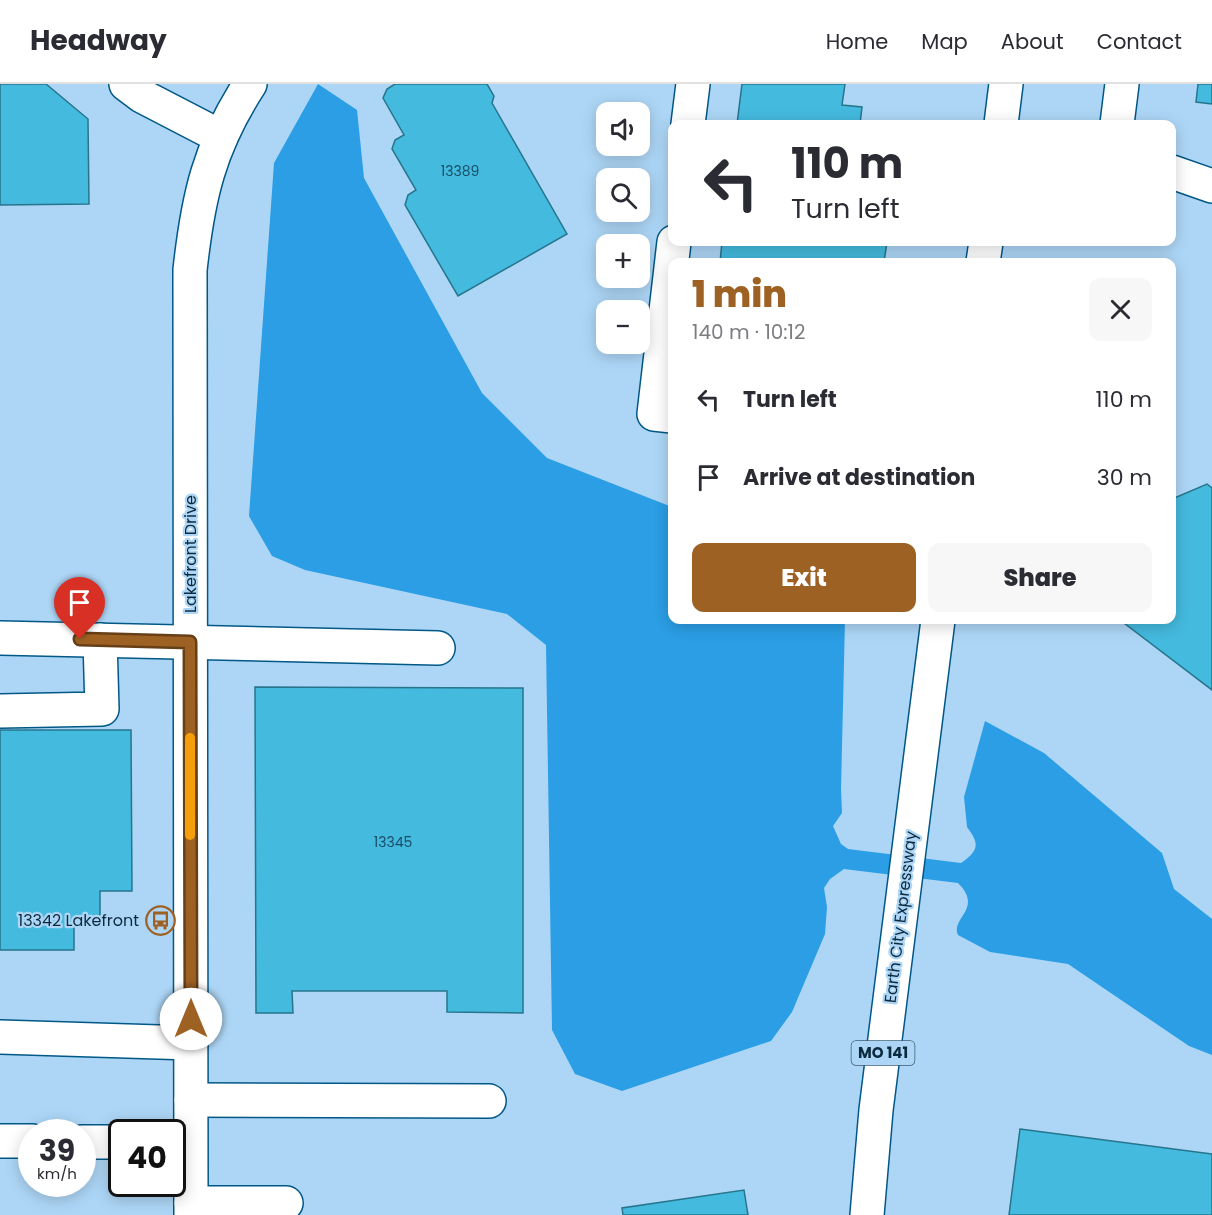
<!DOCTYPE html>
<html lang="en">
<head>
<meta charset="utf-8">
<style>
  body { margin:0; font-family:Poppins,sans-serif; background:#f7f7f7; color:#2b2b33; height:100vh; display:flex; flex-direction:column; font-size:22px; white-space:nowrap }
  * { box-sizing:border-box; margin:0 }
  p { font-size:20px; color:#7c7c81 }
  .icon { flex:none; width:33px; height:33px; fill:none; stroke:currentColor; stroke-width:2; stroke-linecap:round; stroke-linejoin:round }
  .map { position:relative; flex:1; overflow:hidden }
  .drawer { position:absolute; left:668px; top:174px; width:508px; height:366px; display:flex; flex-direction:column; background:#fff; border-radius:12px; box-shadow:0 3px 15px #0003 }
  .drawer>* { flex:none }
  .guide { position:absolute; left:668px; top:36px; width:508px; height:126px; border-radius:12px; box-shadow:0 3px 15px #0003; background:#fff; color:#2b2b33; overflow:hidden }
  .tools { position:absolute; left:596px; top:18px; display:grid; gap:12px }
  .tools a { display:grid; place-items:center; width:54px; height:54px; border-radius:12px; background:#fff; box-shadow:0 3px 15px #0003; font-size:30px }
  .speed { position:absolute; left:18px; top:1035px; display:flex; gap:12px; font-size:30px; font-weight:700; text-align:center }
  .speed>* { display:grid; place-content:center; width:78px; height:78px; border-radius:50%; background:#fff; box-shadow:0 3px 15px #0003; line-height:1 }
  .speed small { font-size:15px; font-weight:400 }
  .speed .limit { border:3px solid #111; border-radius:9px; background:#fff; color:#111 }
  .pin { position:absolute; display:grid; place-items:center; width:51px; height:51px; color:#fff; margin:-62px -26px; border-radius:50% 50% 50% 0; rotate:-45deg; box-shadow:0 0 6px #0007 }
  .pin .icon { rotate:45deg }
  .me { position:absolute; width:66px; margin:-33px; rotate:0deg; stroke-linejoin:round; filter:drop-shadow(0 0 4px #0008) }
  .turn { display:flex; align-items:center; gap:21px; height:126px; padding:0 24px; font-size:27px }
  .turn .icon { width:78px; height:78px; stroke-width:2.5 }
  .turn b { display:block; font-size:42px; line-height:51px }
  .round { display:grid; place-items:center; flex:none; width:63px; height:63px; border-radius:12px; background:#f7f7f7 }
  .headline { display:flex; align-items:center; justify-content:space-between; height:102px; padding:0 24px }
  h1 { font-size:36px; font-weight:800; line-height:45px; color:#9e6124 }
  .primary-button { display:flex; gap:12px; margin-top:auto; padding:12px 24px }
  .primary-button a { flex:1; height:69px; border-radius:12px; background:#9e6124; color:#fff; font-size:24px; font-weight:800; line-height:69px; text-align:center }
  .primary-button a+a { background:#f7f7f7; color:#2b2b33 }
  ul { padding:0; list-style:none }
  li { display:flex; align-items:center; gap:18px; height:78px; padding:0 24px }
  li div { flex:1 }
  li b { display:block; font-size:22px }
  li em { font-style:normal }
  header { display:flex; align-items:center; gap:36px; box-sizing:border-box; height:84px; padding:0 30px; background:#fff; border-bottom:2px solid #e1e1e2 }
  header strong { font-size:28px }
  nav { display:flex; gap:33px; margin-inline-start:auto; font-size:21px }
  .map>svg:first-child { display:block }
</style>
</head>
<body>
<header>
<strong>Headway</strong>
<nav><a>Home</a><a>Map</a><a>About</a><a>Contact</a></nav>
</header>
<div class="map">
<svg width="1212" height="1131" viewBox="0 0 1212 1131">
  <rect width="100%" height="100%" fill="#add6f6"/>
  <path fill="#2b9ee5" d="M318 0 357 26 364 94 482 309 547 374 672 423V536H845L841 705 842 729 833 742 841 760 848 765 961 779C980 766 979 759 967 743L964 713 985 637 1044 669 1162 769 1174 805 1212 835V971L1189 962 1068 880 990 868 958 851C950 834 984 825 958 799L844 785 830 795 824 804 827 823 825 850 792 928 771 957 622 1007 575 990 552 946 546 561 507 530 305 486 272 472 249 432 274 79Z"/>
  <g fill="#44bade" stroke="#26758d" stroke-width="1.5">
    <path d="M0 0H46L88 35 89 120 0 121Z"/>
    <path d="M487 0 494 12 492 19 567 150 458 212 405 121 408 111 416 106 392 65 395 56 404 51 383 14 387 5 395 0Z"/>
    <path d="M742 0H845L842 21 862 23 860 40H737Z"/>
    <path d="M1198 0H1212V20L1196 18Z"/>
    <path d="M722 158H887L884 178H720Z"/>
    <path d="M1207 400 1212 404V606L1120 536H1172V415Z"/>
    <path d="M255 603 523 604V929L447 928V907H292L293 929H256Z"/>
    <path d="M0 646H131L132 807H100V834L74 835V866H0Z"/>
    <path d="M1020 1045 1212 1070V1131H1009Z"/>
    <path d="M744 1106 748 1131H623L622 1124Z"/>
  </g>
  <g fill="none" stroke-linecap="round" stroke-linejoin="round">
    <defs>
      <g id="minor">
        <path d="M126 0 142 12 221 53"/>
        <path d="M688 40 693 0"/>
        <path d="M1117 40 1122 0"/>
        <path d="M1172 88 1212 102"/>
        <path d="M672 332 654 330 674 158"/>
        <path d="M0 554 438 564"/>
        <path d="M0 627 102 625 100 556"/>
        <path d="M0 953 191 959"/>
        <path d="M191 1016 489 1017"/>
        <path d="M0 1057H32"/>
        <path d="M82 1058H122"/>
        <path d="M191 1119H286"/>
        <path d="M191 1131 190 186C198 113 209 63 250 0"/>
      </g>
      <g id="highway">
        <path d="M1001 40 1006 0"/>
        <path d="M983 178 986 158"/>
        <path d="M867 1131 876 1026 938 536"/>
      </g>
    </defs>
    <use href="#minor" stroke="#005886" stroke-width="36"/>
    <use href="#highway" stroke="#005886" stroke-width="36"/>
    <use href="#minor" stroke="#fff" stroke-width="33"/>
    <use href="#highway" stroke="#fff" stroke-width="33"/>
  </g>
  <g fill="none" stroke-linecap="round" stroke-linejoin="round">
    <defs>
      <path id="route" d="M80 555 190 558 191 935"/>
    </defs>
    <use href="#route" stroke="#673f17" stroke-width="15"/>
    <use href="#route" stroke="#9e6124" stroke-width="10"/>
    <path stroke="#f59e0b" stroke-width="10" d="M190 654V751"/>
  </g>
  <defs>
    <symbol id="bus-ring" viewBox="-11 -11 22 22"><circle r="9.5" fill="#add6f6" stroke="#9e6124" stroke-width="1.5"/><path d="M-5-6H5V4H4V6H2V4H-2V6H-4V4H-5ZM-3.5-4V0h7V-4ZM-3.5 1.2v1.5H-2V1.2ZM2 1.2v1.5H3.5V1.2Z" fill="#9e6124"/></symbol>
  </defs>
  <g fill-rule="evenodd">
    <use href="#bus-ring" x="144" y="820" width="33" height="33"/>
  </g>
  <g text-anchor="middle" stroke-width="4.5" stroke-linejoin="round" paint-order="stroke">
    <g font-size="14" fill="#194e66">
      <text x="460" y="92">13389</text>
      <text x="393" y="763">13345</text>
    </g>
    <rect fill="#add6f6" stroke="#3c5e75" stroke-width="1.5" x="851.5" y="957" width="63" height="24" rx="4.5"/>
    <g font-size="15" font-weight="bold" fill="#0b2a3e">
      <text x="883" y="974">MO 141</text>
    </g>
    <g font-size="16" fill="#0b2a3e" stroke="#add6f6">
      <text transform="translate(190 470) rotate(-90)" y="6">Lakefront Drive</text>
      <text transform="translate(900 833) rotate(-83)" y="6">Earth City Expressway</text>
    </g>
    <g font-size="16" fill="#0b2a3e" stroke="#add6f6" text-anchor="end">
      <text x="139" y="842">13342 Lakefront</text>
    </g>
  </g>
</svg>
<div class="tools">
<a><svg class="icon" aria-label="sound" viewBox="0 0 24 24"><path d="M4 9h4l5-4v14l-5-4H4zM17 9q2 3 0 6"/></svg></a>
<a><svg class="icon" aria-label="search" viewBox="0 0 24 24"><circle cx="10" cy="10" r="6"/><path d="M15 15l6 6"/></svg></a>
<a>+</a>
<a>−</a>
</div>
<div class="speed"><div>39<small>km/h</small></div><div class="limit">40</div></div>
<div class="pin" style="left:80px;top:555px;background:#d93025"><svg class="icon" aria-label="arrive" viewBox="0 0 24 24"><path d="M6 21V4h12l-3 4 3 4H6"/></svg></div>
<svg class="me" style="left:191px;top:935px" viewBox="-20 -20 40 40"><circle r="19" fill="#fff"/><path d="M0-13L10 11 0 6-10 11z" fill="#9e6124"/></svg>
<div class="guide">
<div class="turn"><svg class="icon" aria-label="left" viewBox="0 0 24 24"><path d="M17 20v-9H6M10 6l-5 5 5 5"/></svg><div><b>110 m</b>Turn left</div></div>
</div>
<section class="drawer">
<div class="headline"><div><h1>1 min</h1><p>140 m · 10:12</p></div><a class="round"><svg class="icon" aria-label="close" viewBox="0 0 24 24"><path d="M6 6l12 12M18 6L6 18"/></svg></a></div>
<ul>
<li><svg class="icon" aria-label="left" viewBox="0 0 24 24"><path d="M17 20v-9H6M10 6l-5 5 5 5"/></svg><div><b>Turn left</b></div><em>110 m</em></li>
<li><svg class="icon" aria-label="arrive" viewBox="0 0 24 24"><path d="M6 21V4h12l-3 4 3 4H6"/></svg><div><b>Arrive at destination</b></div><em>30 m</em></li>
</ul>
<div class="primary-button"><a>Exit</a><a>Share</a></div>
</section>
</div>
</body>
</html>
